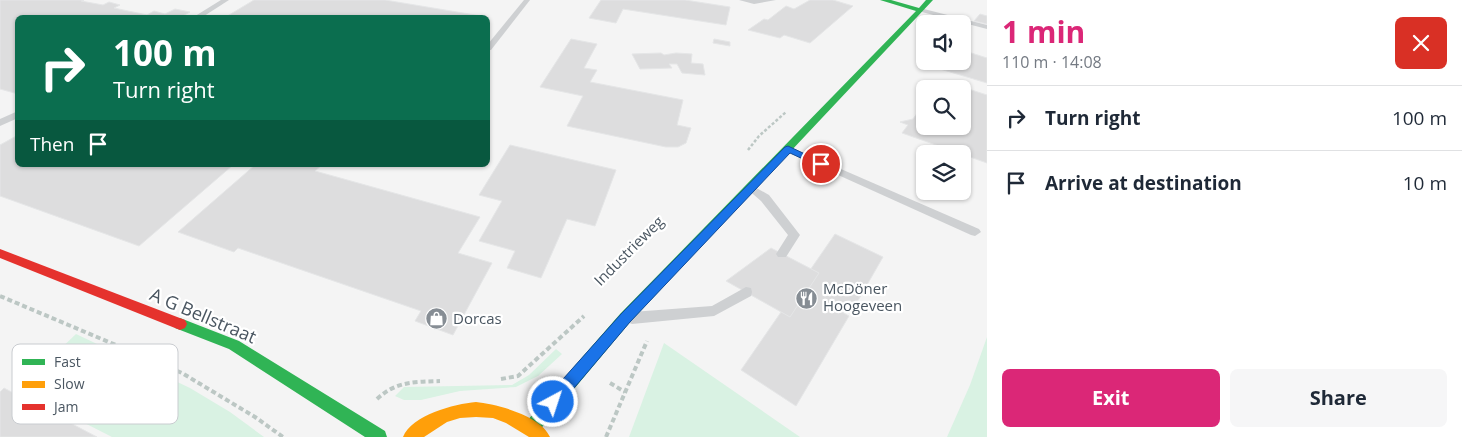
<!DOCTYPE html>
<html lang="en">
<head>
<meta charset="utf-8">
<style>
  body { margin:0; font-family:"Open Sans",sans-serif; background:#f6f6f7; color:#1f2937; height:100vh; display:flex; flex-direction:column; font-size:19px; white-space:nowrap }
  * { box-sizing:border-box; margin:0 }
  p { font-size:16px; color:#747a83 }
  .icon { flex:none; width:28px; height:28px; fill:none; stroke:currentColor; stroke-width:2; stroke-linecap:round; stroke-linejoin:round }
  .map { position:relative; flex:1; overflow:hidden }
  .panel { display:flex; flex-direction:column; background:#fff; width:475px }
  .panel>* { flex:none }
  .hud { position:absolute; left:15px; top:15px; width:475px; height:152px; border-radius:8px; box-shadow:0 1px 4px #0004; background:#0b6e4f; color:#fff; overflow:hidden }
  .controls { position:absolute; left:916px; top:15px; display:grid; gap:10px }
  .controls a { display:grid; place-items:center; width:55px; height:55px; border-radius:8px; background:#fff; box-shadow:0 1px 4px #0004; font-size:25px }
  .pin { position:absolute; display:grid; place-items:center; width:42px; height:42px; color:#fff; margin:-21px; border:2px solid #fff; border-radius:50%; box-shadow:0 1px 5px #0007 }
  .me { position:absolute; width:55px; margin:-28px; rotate:40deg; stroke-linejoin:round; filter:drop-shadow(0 0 4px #0008) }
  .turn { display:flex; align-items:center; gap:18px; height:105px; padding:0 15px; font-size:22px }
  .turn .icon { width:65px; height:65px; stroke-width:2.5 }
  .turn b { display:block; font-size:35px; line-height:42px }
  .then { display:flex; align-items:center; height:48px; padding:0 15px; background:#0003; gap:10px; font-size:19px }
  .round { display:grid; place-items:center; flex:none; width:52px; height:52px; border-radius:8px; background:#f6f6f7 }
  .headline { display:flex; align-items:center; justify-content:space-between; height:85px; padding:0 15px }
  h1 { font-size:30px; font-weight:700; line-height:38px; color:#db2777 }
  .cta { display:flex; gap:10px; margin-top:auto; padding:10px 15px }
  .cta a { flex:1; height:58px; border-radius:8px; background:#db2777; color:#fff; font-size:20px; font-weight:700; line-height:58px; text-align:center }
  .cta a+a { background:#f6f6f7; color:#1f2937 }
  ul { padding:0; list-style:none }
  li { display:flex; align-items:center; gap:15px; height:65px; padding:0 15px; border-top:1px solid #e0e1e3 }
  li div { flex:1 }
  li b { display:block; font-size:19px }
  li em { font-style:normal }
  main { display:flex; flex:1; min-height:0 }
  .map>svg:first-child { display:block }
</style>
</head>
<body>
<main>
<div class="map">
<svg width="987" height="437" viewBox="0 0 987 437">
  <rect width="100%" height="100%" fill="#f4f4f4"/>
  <g fill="#d9f2e3">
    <path d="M76 334 190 388 230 412 264 437H112L18 389Z"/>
    <path d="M987 337V437H947L970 385Z"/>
    <path d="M664 343 800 437H629Z"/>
    <path d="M556 349 562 354 538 376 516 387 460 391 421 400H404L395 396 404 387 512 385 529 375Z"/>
  </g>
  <g fill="#ddddde" stroke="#e5e6e7">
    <path d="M0 0H84L81 1 103 5 109 2 120 5 114 8 147 15 154 11 165 14 175 9 190 12 179 18H18V94L0 89Z"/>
    <path d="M254 0H385L487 17 224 18Z"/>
    <path d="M601 0H685L730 7 726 25 623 9 616 23 589 18Z"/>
    <path d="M810 0H833L853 6 810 43 784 35 780 38 748 30 764 19 768 20 786 6 794 9Z"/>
    <path d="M980 14 987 16V24L974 21Z"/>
    <path d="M571 39 597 44 584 68 597 70 590 82 683 100 677 125 691 128 686 143 678 147H666L567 126 583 96 540 87Z"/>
    <path d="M714 39 730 42V46L713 43Z"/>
    <path d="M962 50 987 58V83L940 69 946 61H962Z"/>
    <path d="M661 53 664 55 676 53 692 54 691 63 703 64 705 75 682 73 677 64H669L672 68 640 69 632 54Z"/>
    <path d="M950 83 987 95V163L902 133 908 125 900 122 913 119 918 112 925 115V126H962V89H945Z"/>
    <path d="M18 135V165H233L139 246 0 196V145Z"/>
    <path d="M510 145 616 170 595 226 567 219 541 278 507 268 515 251 479 241 502 201 479 195Z"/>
    <path d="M255 165H322L315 171 480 217 458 253 492 263 453 335 415 321 421 311 238 248 234 252 178 232Z"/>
    <path d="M835 234 883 257 856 304 849 300 842 312 849 316 796 406 741 370Z"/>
    <path d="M771 248 819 273 790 317 726 281Z"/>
    <path d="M4 388 97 437H0V392Z"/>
  </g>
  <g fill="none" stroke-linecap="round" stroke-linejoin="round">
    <path stroke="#bcc7c4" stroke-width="2.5" stroke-dasharray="3 2" stroke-linecap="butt" d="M748 150 759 136 786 112"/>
    <g stroke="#bcc7c4" stroke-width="4" stroke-dasharray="5 3" stroke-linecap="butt">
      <path d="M0 296 182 373 255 417 283 437"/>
      <path d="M501 379 518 376 584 316"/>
      <path d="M610 383 625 392"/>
      <path d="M377 399C396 381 415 382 440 381"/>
      <path d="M606 437 647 341"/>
    </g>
    <g fill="#ced0d2" fill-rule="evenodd">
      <path d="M221 0H229L201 18H192Z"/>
      <path d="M524 0H530L491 50H488V44Z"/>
      <path d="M739 0H776L754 4Z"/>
      <path d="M920 8 987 25V29L918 11V9Z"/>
      <path d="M18 111V118L0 126V119Z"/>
      <path d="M788 146 979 229 981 232 975 236 971 235 785 151 783 149Z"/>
      <path d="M751 185 769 195 800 235 786 257H778L776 254 788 235 761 201 746 188 747 186Z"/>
      <path d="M746 287 751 288 752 292 751 296 714 316 632 324 627 322 625 318 627 314 632 312 712 306Z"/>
    </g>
    <g fill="#30b455" fill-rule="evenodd">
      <path d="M880 0H891L919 8 926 0H933L630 322 538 432 532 435 526 432 524 427 526 422 620 314 916 11Z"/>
      <path d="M180 318 239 341 385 431 387 437H365L229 349 175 328 173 324 175 320Z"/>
    </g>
    <path fill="#ff9f0a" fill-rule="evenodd" d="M476 402C497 404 541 416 550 437H529L506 423 493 418 476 417 460 418 447 422 424 437H403C412 415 454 404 476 402Z"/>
    <path fill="#e5322d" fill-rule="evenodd" d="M0 249 185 320 187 324 185 328 180 330 0 258Z"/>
  </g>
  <path fill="#1a73e8" stroke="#114b97" d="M788 146 826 164 821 167 818 166 790 153 630 322 558 407 553 410 547 407 545 402 547 397 621 314 785 147Z"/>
  <defs>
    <symbol id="restaurant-disc" viewBox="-11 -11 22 22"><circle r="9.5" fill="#868d94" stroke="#fff"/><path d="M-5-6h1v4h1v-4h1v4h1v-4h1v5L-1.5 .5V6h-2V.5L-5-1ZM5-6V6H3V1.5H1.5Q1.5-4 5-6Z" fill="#fff"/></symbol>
    <symbol id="shop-disc" viewBox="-11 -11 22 22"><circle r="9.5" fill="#868d94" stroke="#fff"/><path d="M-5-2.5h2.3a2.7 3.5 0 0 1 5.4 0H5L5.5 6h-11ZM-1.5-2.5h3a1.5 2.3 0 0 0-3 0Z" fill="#fff"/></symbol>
  </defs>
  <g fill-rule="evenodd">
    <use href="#restaurant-disc" x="794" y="286" width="25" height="25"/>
    <use href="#shop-disc" x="424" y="306" width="25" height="25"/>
  </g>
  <g text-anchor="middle" stroke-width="4.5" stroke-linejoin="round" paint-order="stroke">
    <g font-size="15" fill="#4a5661" stroke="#fff">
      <text transform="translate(629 251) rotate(-45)" y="5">Industrieweg</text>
    </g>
    <g font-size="15" fill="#4a5661" stroke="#fff" text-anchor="start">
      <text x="823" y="294">McDöner<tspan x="823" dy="17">Hoogeveen</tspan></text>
      <text x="453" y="324">Dorcas</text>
    </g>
    <g font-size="18" fill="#4a5661" stroke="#fff">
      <text transform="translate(203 316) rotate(23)" y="6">A G Bellstraat</text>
    </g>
  </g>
  <rect x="12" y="344" width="166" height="80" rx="8" fill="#fff" stroke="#c9ccd0" stroke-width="1"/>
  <rect x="22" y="359" width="23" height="6" fill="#30b455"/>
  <rect x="22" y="381" width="23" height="7" fill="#ff9f0a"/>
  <rect x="22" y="404" width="23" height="6" fill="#e5322d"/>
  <g font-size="14" fill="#4a5661">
    <text x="54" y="367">Fast</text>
    <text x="54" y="389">Slow</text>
    <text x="54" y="412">Jam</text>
  </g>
</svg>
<div class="controls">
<a><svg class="icon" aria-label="sound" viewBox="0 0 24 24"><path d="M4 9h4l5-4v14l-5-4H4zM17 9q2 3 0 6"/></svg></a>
<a><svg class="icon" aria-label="search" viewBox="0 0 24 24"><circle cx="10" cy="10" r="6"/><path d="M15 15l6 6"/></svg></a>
<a><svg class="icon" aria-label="layers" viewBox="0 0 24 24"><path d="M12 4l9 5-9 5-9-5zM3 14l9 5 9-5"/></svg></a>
</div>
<div class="pin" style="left:821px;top:164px;background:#d93025"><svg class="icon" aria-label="arrive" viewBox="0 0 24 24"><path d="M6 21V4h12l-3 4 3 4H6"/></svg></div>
<svg class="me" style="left:553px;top:402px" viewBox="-20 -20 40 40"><circle r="17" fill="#1a73e8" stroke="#fff" stroke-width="3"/><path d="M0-11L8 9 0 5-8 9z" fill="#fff"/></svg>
<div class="hud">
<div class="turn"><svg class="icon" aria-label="right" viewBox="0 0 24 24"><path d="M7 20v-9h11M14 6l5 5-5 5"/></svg><div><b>100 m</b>Turn right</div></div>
<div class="then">Then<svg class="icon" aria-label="arrive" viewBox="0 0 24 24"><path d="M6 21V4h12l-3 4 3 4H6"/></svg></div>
</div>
</div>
<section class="panel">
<div class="headline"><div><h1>1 min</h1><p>110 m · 14:08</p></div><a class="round" style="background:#d93025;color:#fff"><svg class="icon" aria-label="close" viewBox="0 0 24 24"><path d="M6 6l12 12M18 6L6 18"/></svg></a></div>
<ul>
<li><svg class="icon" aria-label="right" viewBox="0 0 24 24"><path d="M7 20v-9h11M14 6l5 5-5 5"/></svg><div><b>Turn right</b></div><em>100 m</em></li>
<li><svg class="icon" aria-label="arrive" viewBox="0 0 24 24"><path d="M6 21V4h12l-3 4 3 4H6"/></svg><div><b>Arrive at destination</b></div><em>10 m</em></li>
</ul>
<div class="cta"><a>Exit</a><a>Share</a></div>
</section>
</main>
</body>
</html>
